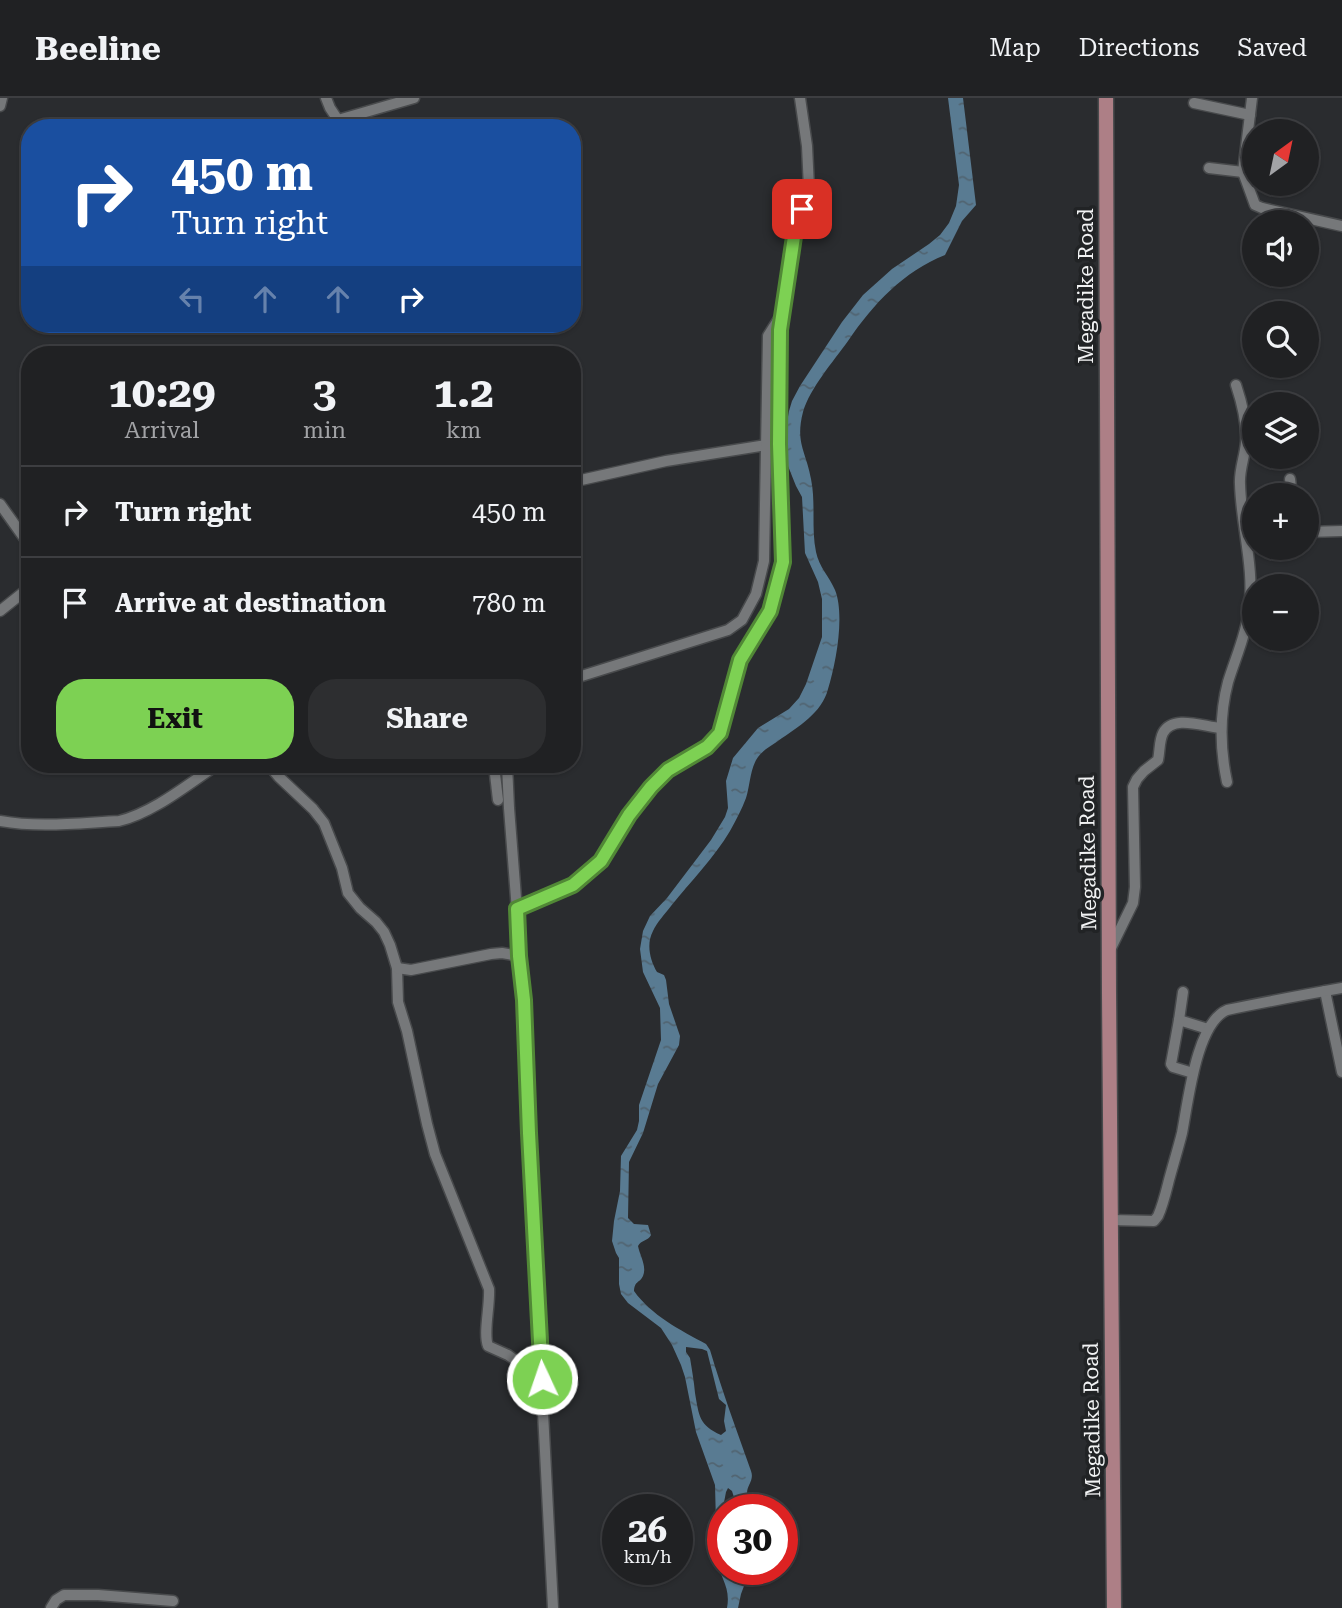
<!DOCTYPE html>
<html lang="en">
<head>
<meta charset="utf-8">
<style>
  body { margin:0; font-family:"Roboto Serif",serif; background:#2d2e30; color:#f1f3f6; height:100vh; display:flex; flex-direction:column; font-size:26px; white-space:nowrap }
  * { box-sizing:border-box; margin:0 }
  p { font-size:23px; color:#a2a3a6 }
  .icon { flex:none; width:38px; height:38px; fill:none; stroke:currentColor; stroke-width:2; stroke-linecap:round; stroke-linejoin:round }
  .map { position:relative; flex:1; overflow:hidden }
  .side { position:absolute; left:21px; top:248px; width:560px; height:427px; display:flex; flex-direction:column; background:#202123; border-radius:28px; box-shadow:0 2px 5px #0004,0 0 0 2px #3d3e41 }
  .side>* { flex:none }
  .banner { position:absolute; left:21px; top:21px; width:560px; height:214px; border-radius:28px; box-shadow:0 2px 5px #0004,0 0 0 2px #3d3e41; background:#1a4fa0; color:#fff; overflow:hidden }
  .needle { width:46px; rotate:33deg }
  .fabs { position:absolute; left:1242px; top:21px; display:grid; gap:14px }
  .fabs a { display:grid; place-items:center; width:77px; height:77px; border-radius:50%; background:#202123; box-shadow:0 2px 5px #0004,0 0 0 2px #3d3e41; font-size:35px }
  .speed { position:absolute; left:602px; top:1396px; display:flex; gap:14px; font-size:35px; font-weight:700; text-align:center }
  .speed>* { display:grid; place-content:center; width:91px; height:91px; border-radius:50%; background:#202123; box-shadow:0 2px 5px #0004,0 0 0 2px #3d3e41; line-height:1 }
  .speed small { font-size:18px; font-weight:400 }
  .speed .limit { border:10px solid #d22; background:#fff; color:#111 }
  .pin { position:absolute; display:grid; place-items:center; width:60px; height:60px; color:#fff; margin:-30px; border-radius:14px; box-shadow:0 4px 10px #0006 }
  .me { position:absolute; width:77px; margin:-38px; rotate:357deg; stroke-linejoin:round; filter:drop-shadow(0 0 5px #0008) }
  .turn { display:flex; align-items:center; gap:24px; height:147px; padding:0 35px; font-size:32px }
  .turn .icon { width:91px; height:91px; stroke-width:2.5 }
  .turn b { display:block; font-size:49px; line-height:60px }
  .lanes { display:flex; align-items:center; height:66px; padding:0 35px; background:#0003; justify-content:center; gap:35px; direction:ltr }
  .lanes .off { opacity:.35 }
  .eta { display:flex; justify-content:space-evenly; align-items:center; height:119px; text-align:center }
  .eta b { font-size:42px; font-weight:700; line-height:49px }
  .action { display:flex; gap:14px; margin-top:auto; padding:14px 35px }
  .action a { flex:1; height:80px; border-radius:28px; background:#7dd153; color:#111; font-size:28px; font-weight:700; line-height:80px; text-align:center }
  .action a+a { background:#2d2e30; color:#f1f3f6 }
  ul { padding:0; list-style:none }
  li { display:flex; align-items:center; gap:21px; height:91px; padding:0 35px; border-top:2px solid #3d3e41 }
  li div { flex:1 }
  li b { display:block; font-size:26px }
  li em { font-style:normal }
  header { display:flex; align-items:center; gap:42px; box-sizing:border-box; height:98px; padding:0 35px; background:#202123; border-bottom:2px solid #3d3e41 }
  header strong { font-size:33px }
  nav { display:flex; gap:38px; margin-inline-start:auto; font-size:24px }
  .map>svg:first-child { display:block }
</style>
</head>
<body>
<header>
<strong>Beeline</strong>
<nav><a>Map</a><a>Directions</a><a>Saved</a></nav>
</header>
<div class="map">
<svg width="1342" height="1510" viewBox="0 0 1342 1510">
  <defs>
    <pattern id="water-ripples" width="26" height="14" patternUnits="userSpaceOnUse" patternTransform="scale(1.75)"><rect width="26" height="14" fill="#597b92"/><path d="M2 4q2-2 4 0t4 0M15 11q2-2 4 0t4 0" fill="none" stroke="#516471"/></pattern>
  </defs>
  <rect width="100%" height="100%" fill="#2a2c2f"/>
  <path fill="url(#water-ripples)" fill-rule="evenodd" d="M948 0H963L976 107 962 123 945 157C903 174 874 205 848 243 833 264 810 290 803 314 795 345 806 353 811 381 816 405 811 430 816 454 819 469 829 478 835 492 845 517 836 565 828 591 822 615 798 629 778 643 771 648 763 652 758 659 750 670 750 688 746 700 742 711 736 722 730 733 714 760 691 783 671 808 665 816 657 824 653 833 646 846 650 862 657 874L664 877 666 882 669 906 680 938 679 947 658 986 643 1035 629 1064 628 1120 634 1126 648 1127 651 1137C648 1143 641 1142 638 1148 640 1158 647 1168 643 1178 639 1186 635 1182 634 1193 651 1217 680 1232 706 1246L710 1252C722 1293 737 1333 751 1373 755 1384 744 1389 748 1399 751 1404 755 1408 759 1412H738L732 1393 728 1390 726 1394 721 1420 723 1435V1472H730L734 1482 736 1483 741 1472H750L741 1496 738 1510H727C731 1489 720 1480 717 1462L715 1387 696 1334 685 1279 681 1267 672 1247 661 1230 628 1205 621 1196 619 1186V1160L616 1155 612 1143 614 1123 620 1093 621 1058 637 1032 639 1023V1007L661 942 660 910 643 874 640 851 643 833 650 818 667 800 711 742 725 719 728 710 726 683 733 660 758 630 789 611 799 600 806 586 822 539V501L818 484 805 455 802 399 796 388 782 353 789 313 792 303 800 288 842 224 863 197 892 171 929 146 940 137 949 125 956 108 959 87ZM686 1249 702 1251 707 1253 719 1301 726 1307 724 1323 726 1333 721 1337C699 1327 699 1318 695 1295 694 1284 692 1272 690 1260L686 1254Z"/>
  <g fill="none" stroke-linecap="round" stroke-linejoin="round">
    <defs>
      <g id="minor">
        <path d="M326 0 330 10 338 22 414 0"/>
        <path d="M1252 0 1243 74 1255 107 1262 110 1342 128"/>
        <path d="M1194 5 1250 17"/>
        <path d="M0 8 2 0"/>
        <path d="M1209 70 1243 74"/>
        <path d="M1290 381 1292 397"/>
        <path d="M572 384 666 363 766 347"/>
        <path d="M0 406 30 448"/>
        <path d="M1307 434 1342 433"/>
        <path d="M0 513 30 489"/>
        <path d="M572 581 728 532 742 522 756 496 764 463 768 238 780 219"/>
        <path d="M269 667 279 679 313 711 324 725 342 770 348 795 360 810 376 824 384 834 390 847 397 870 398 904 407 933 427 1026 435 1056 489 1191C490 1209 483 1235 488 1248L508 1257 542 1281"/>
        <path d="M507 667 509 710 524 903 530 1060 553 1510"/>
        <path d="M495 676 498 702"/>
        <path d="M1227 684C1220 651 1219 618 1228 584 1235 561 1246 537 1249 513 1255 470 1241 428 1240 386 1239 372 1245 358 1246 344 1247 324 1242 305 1236 287"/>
        <path d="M0 723C39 730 79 725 119 723 153 715 188 686 217 667"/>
        <path d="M517 811 573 787 601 763 629 717 651 689 668 672 707 649 720 634 740 562 770 513 783 464 779 346 780 232 795 132 809 90 807 48 800 0"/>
        <path d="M1110 852 1133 805 1135 789 1133 689 1137 681 1144 673 1158 662C1160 653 1159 643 1163 635 1173 616 1204 629 1221 630"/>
        <path d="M397 870 411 872 491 856 502 855 519 858"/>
        <path d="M1325 893 1342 974"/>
        <path d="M1179 922 1183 894"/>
        <path d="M1193 975 1173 969 1171 966 1179 922 1208 931"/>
        <path d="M1111 1122 1154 1123 1158 1118C1163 1107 1166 1094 1169 1082 1173 1067 1178 1051 1182 1035 1188 1005 1196 925 1227 912 1265 904 1303 897 1342 890"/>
        <path d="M51 1510 56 1502 64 1497H98L173 1503"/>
      </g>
      <path id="major" d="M1106 0 1109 895 1114 1510"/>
    </defs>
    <use href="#minor" stroke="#484a4c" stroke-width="13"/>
    <use href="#major" stroke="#484a4c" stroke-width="17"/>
    <use href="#minor" stroke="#76787a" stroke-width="10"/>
    <use href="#major" stroke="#ad7f86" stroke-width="14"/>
  </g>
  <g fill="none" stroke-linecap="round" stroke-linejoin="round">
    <defs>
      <path id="route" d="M542 1281 529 1035 524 902 519 858 517 811 573 787 601 763 629 717 651 689 668 672 707 649 720 635 740 562 770 513 783 464 779 346 780 232 795 132 802 111"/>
    </defs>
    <use href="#route" stroke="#518836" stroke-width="18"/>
    <use href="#route" stroke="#7dd153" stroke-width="12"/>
  </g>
  <g text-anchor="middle" stroke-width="7" stroke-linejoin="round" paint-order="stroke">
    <g font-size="21" fill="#f1f2f3" stroke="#212325">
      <text transform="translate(1086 188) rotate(-90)" y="7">Megadike Road</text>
      <text transform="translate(1088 755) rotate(-91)" y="7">Megadike Road</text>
      <text transform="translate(1092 1322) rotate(-91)" y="7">Megadike Road</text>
    </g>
  </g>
</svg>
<div class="fabs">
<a><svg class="needle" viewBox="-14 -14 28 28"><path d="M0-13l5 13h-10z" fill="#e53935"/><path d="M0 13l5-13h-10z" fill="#a2a3a6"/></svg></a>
<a><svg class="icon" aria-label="sound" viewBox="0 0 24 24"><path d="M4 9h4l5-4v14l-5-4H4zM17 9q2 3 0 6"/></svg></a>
<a><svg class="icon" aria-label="search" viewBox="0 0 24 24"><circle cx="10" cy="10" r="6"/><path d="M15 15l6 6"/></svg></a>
<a><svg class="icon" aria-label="layers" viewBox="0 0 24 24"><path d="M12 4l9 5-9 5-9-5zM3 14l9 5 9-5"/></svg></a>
<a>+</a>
<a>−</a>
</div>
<div class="speed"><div>26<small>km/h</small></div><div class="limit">30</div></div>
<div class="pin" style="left:802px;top:111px;background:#d93025"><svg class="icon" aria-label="arrive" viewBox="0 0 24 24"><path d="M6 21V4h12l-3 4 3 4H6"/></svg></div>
<svg class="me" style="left:542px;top:1281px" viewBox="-20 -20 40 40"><circle r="17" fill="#7dd153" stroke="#fff" stroke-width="3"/><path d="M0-11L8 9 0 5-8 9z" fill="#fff"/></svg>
<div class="banner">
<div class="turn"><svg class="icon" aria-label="right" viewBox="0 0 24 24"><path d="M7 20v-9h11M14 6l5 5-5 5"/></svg><div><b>450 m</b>Turn right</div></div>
<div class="lanes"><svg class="icon off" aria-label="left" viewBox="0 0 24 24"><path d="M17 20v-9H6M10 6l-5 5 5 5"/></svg><svg class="icon off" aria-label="ahead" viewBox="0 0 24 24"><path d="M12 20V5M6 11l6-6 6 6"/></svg><svg class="icon off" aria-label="ahead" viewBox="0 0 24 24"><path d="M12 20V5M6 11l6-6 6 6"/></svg><svg class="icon" aria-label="right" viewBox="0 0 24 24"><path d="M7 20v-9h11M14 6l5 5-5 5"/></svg></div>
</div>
<section class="side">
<div class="eta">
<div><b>10:29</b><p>Arrival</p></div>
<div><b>3</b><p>min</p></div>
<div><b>1.2</b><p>km</p></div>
</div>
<ul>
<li><svg class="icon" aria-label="right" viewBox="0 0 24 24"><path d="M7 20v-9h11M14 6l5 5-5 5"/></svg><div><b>Turn right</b></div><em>450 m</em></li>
<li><svg class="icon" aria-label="arrive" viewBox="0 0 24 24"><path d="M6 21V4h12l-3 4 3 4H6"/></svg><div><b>Arrive at destination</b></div><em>780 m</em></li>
</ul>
<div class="action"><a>Exit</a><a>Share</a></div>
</section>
</div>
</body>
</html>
